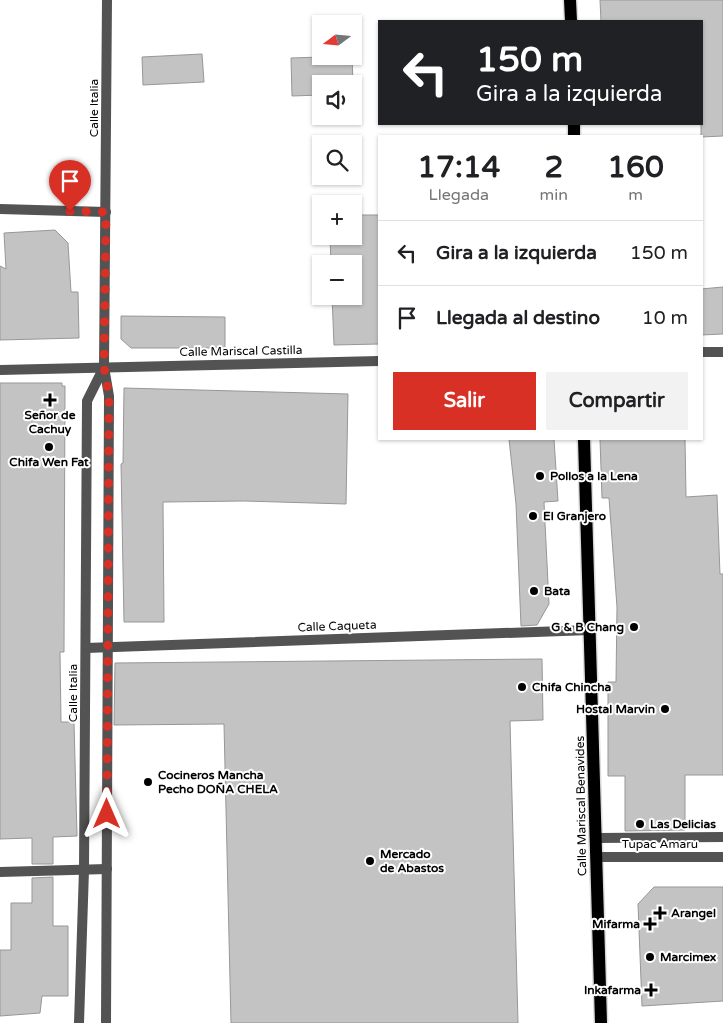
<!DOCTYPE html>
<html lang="es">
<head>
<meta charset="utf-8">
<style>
  body { margin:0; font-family:"Varela Round",sans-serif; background:#f2f2f2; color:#202124; height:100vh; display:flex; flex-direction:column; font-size:19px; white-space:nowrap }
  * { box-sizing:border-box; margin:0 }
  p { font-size:16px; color:#757577 }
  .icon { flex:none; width:28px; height:28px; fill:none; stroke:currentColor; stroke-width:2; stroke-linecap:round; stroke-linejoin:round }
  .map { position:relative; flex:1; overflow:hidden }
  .drawer { position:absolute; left:378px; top:135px; width:325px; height:305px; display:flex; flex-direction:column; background:#fff; border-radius:0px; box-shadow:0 1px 4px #0004 }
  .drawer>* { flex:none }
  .banner { position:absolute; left:378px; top:20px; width:325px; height:105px; border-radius:0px; box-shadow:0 1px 4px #0004; background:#202124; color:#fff; overflow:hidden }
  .needle { width:32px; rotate:254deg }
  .fabs { position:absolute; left:312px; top:15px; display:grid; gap:10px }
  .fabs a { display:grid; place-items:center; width:50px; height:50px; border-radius:0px; background:#fff; box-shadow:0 1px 4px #0004; font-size:25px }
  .pin { position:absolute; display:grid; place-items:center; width:42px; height:42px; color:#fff; margin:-51px -21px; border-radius:50% 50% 50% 0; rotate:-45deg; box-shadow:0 0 5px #0007 }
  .pin .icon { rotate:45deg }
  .me { position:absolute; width:55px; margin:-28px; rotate:0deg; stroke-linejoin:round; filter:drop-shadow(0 0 4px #0008) }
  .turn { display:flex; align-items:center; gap:18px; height:105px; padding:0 15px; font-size:22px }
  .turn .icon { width:65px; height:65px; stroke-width:2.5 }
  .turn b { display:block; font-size:35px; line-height:42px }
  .eta { display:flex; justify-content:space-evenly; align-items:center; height:85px; text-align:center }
  .eta b { font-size:30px; font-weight:700; line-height:35px }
  .button { display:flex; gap:10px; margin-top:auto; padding:10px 15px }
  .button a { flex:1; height:58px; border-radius:0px; background:#d93025; color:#fff; font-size:20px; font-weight:700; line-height:58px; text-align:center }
  .button a+a { background:#f2f2f2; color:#202124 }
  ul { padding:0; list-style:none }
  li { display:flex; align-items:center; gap:15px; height:65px; padding:0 15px; border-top:1px solid #e0e0e0 }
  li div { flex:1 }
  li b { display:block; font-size:19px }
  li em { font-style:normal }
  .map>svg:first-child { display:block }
</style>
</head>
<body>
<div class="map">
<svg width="723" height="1023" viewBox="0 0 723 1023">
  <rect width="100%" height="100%" fill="#fff"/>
  <g fill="#c3c3c3" stroke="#979797">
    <path d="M600 0H723V136L701 137V21H601Z"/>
    <path d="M202 54 204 82 143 85 142 57Z"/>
    <path d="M352 56 353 84H321V95L292 96 291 58Z"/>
    <path d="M354 215H379V344L334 345 332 296H354V264H331L330 236H354Z"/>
    <path d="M55 230 68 243 71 292H78L79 338 0 340V266L6 269 4 233Z"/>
    <path d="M723 287V334L701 335V289Z"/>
    <path d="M121 316 225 317V348H131L121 339Z"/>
    <path d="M0 383H62V386H65L64 652H60L61 722H74L77 836 53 837V864H32V838L0 839Z"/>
    <path d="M124 388 348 394 346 504 244 501 163 502 164 622H124L121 464 123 463Z"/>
    <path d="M509 439H554L558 501 544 502 549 604 537 625 521 626 516 504Z"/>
    <path d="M600 439H685L686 497 717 495 720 574H723V775H685V830L625 831V776H608V682H616L617 607 609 498H602Z"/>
    <path d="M542 659 543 720 510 721 518 1023H231L224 724 114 725 115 663Z"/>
    <path d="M53 877V926H68V996H42L40 1013 0 1016V950H11V903H32V878Z"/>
    <path d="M654 887H723V1001L642 1006 638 904Z"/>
  </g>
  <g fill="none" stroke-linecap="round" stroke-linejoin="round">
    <defs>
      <g id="primary">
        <path d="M570 0 571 21"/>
        <path d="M574 124V136"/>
        <path d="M584 439 601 1023"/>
      </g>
    </defs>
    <use href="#primary" stroke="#dbdbdb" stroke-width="15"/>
    <g stroke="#535353" stroke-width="10">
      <path d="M0 209 106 212"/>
      <path d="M701 352H723"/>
      <path d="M0 370 379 361"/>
      <path d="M86 648 590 630"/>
      <path d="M597 838 723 837"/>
      <path d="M596 857H723"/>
      <path d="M0 872 107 869"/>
      <path d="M79 1023 84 870 87 401 104 367"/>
      <path d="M106 1023 109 396 104 367 107 0"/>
    </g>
    <use href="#primary" stroke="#000" stroke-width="12"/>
  </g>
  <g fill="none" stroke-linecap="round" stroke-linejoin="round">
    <path stroke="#d93025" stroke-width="9" stroke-dasharray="0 16.2" d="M70 211 106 212 104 367 109 396 107 814"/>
  </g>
  <g fill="#000" stroke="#fff" stroke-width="2">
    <path d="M47.5 392.5h5v5h5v5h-5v5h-5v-5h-5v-5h5z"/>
    <circle cx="49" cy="447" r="5"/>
    <circle cx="540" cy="476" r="5"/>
    <circle cx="533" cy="516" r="5"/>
    <circle cx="534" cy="591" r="5"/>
    <circle cx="634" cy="627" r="5"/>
    <circle cx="522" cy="687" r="5"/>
    <circle cx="665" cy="709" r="5"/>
    <circle cx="148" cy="782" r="5"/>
    <circle cx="640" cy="824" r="5"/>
    <circle cx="370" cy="861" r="5"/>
    <path d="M657.5 905.5h5v5h5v5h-5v5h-5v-5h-5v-5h5z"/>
    <path d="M647.5 916.5h5v5h5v5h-5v5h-5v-5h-5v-5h5z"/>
    <circle cx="650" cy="957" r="5"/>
    <path d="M648.5 982.5h5v5h5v5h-5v5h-5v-5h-5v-5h5z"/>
  </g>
  <g text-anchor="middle" stroke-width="4" stroke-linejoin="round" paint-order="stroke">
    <g font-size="12" fill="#000" stroke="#fff">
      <text transform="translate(94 108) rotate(-90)" y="4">Calle Italia</text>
      <text transform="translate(241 351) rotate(-1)" y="4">Calle Mariscal Castilla</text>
      <text transform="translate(337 626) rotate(-2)" y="4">Calle Caqueta</text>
      <text transform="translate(73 693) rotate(-90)" y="4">Calle Italia</text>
      <text transform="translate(581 806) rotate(-91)" y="4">Calle Mariscal Benavides</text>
      <text x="660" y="848">Tupac Amaru</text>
    </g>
    <g font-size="12" font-weight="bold" fill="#000" stroke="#fff" text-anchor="start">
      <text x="50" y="419" text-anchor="middle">Señor de<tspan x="50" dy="14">Cachuy</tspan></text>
      <text x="49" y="466" text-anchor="middle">Chifa Wen Fat</text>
      <text x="550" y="480">Pollos a la Lena</text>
      <text x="543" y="520">El Granjero</text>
      <text x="544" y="595">Bata</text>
      <text x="624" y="631" text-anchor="end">G &amp; B Chang</text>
      <text x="532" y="691">Chifa Chincha</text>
      <text x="655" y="713" text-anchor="end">Hostal Marvin</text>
      <text x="158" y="779">Cocineros Mancha<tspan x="158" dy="14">Pecho DOÑA CHELA</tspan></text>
      <text x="650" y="828">Las Delicias</text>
      <text x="380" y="858">Mercado<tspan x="380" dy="14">de Abastos</tspan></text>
      <text x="671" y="917">Arangel</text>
      <text x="640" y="928" text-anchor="end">Mifarma</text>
      <text x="660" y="961">Marcimex</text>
      <text x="641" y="994" text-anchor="end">Inkafarma</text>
    </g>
  </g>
</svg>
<div class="fabs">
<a><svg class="needle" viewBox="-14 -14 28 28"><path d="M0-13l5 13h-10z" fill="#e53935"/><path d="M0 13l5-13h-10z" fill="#757577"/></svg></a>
<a><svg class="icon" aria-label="sound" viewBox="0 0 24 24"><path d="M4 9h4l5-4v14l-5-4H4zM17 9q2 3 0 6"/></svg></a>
<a><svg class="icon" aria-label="search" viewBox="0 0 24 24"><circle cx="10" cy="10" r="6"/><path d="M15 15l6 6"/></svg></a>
<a>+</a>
<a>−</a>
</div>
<div class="pin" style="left:70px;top:211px;background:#d93025"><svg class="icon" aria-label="arrive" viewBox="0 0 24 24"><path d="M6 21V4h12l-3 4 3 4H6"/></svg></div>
<svg class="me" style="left:107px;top:814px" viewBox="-20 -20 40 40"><path d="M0-17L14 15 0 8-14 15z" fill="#d93025" stroke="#fff" stroke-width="4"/></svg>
<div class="banner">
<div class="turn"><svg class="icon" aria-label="left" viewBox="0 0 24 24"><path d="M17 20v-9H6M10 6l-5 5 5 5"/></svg><div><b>150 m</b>Gira a la izquierda</div></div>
</div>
<section class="drawer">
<div class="eta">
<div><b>17:14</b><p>Llegada</p></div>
<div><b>2</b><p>min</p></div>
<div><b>160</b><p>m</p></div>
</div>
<ul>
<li><svg class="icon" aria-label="left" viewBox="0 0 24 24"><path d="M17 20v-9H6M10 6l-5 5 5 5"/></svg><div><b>Gira a la izquierda</b></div><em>150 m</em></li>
<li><svg class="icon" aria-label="arrive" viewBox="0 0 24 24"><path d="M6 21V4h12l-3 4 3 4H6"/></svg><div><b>Llegada al destino</b></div><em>10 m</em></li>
</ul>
<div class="button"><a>Salir</a><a>Compartir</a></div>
</section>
</div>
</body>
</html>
